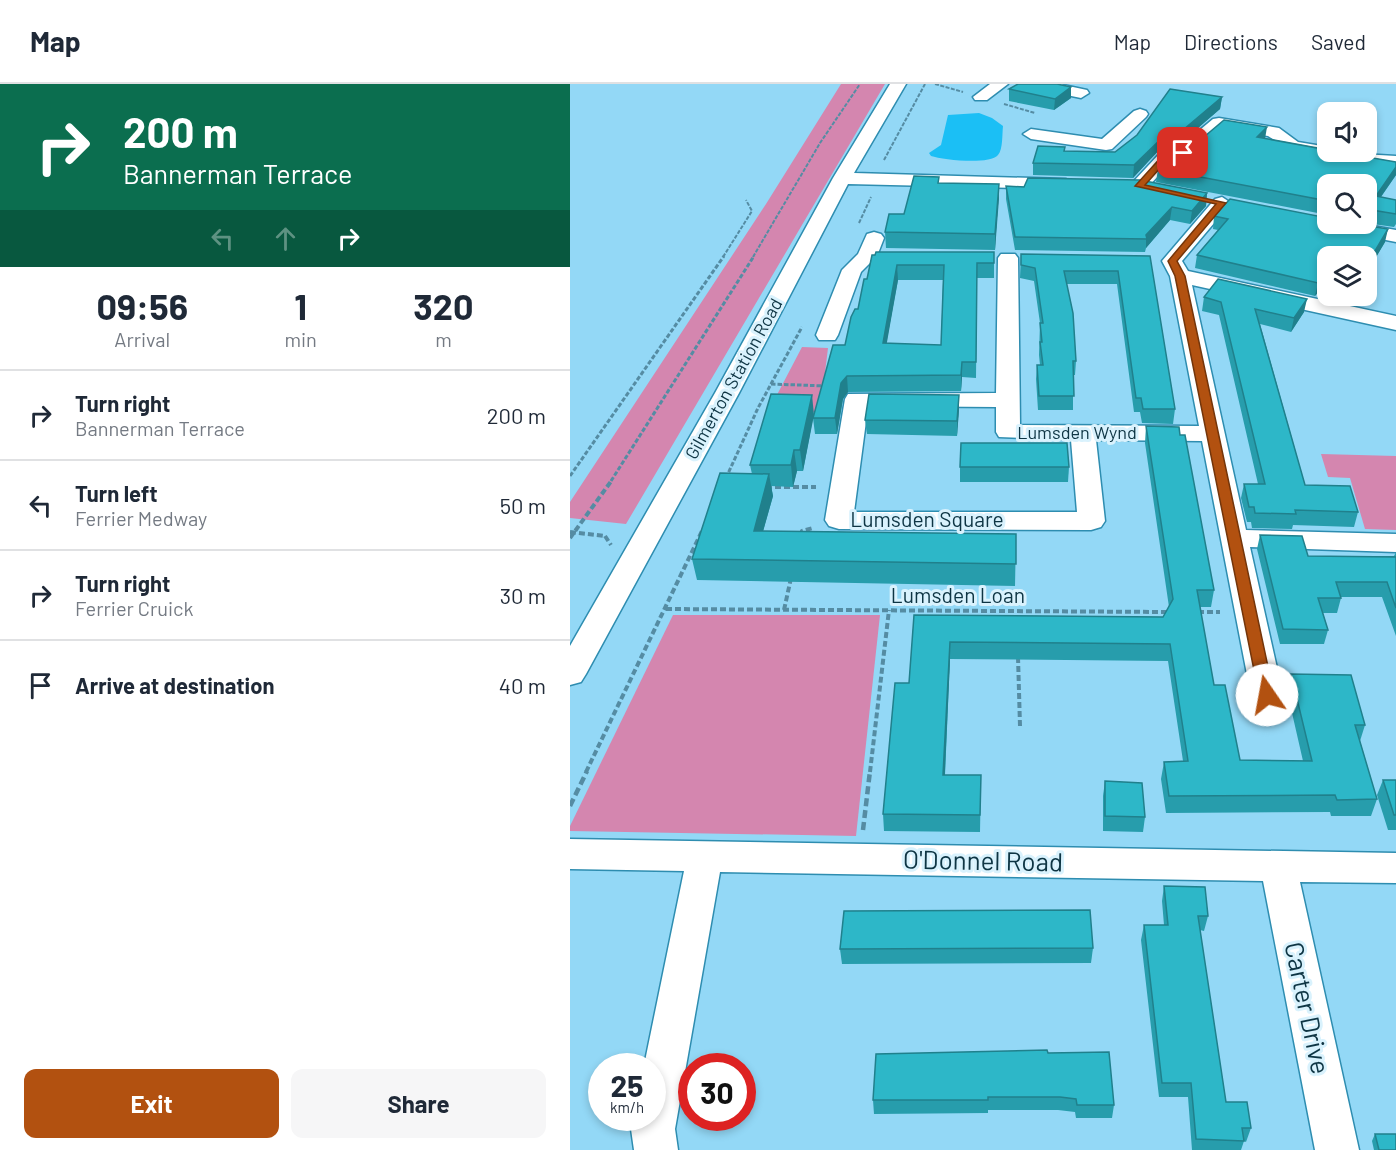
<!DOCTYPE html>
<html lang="en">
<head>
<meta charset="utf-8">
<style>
  body { margin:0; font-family:Barlow,sans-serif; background:#f6f6f7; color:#1f2937; height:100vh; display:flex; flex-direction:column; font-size:22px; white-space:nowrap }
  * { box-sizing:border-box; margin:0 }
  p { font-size:20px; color:#747a83 }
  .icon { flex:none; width:33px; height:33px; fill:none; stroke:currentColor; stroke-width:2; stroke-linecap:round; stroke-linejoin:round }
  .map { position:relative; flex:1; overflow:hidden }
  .details { display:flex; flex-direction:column; background:#fff; width:570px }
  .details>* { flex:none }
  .hud { background:#0b6e4f; color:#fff; overflow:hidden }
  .buttons { position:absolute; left:747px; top:18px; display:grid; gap:12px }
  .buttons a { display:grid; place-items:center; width:60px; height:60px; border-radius:12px; background:#fff; box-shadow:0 3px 9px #0003; font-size:30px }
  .speed { position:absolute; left:18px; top:969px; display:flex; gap:12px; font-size:30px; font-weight:700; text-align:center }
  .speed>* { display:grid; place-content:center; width:78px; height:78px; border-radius:50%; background:#fff; box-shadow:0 3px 9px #0003; line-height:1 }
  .speed small { font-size:15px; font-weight:400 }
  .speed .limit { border:9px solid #d22; background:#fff; color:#111 }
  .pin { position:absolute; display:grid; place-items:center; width:51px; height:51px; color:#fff; margin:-26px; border-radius:12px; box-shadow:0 3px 9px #0006 }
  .me { position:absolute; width:66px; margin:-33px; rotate:348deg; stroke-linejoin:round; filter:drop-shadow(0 0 4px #0008) }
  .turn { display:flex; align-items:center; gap:21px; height:126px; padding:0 24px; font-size:27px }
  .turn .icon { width:78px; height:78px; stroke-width:2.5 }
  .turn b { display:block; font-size:42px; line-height:51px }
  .lanes { display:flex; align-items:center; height:57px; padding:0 24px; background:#0003; justify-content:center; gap:30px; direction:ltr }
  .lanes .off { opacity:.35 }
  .eta { display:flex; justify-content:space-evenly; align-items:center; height:102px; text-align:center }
  .eta b { font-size:36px; font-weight:700; line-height:42px }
  .button { display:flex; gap:12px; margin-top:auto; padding:12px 24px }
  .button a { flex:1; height:69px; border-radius:12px; background:#b25110; color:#fff; font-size:24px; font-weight:700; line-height:69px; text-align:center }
  .button a+a { background:#f6f6f7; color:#1f2937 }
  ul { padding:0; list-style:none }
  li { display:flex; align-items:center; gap:18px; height:90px; padding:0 24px; border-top:2px solid #e0e1e3 }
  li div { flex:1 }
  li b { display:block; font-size:22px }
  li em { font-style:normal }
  header { display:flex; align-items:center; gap:36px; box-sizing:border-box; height:84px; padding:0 30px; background:#fff; border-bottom:2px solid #e0e1e3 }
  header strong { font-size:28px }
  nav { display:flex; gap:33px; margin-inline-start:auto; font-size:21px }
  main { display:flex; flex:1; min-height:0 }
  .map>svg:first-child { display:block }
</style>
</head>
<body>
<header>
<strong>Map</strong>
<nav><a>Map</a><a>Directions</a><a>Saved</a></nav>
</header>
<main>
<section class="details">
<div class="hud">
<div class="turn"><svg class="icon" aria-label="right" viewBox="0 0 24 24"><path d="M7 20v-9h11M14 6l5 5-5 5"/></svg><div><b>200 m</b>Bannerman Terrace</div></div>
<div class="lanes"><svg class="icon off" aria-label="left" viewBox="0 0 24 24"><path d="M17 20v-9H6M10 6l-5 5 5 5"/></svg><svg class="icon off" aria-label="ahead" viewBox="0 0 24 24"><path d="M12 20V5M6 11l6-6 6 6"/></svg><svg class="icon" aria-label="right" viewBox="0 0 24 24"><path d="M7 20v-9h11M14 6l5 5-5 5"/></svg></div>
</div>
<div class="eta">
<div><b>09:56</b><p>Arrival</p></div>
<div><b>1</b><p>min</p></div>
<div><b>320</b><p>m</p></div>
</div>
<ul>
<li><svg class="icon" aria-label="right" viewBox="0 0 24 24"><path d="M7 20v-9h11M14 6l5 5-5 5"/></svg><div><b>Turn right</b><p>Bannerman Terrace</p></div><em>200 m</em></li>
<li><svg class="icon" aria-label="left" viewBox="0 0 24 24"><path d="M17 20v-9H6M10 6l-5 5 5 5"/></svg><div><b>Turn left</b><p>Ferrier Medway</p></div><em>50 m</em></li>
<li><svg class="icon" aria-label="right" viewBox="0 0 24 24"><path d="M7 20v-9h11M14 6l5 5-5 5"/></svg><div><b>Turn right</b><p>Ferrier Cruick</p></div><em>30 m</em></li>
<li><svg class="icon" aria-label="arrive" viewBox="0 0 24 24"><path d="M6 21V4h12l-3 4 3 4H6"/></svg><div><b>Arrive at destination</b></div><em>40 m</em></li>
</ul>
<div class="button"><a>Exit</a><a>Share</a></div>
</section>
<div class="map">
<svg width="826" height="1066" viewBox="0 0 826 1066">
  <rect width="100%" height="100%" fill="#93d8f6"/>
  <g fill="#d486af">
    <path d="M271 0H315L56 440 0 434V418L196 120Z"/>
    <path d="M232 263 258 264 253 305 266 328H198Z"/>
    <path d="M751 370 826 372V446L795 445 780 394 758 393Z"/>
    <path d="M103 531H310L286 752 0 747V742Z"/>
  </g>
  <path fill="#1bbff5" d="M409 29 422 34 433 42C432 51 433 65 428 71 420 81 373 76 361 72L359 69 371 61 378 31Z"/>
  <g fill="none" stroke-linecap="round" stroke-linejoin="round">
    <defs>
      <g id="minor">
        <path d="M320 0H336L284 89 496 95 505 100 496 105 278 100 169 309 16 590 11 598 0 601V562L145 309 263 94Z"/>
        <path d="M420 0H438L417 16H405L403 13Z"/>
        <path d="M456 0H489L517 6 519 9 511 14 458 3Z"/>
        <path d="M570 25 576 27 578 30 576 33 542 65 536 66 461 55 453 50 461 45 532 55 564 27Z"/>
        <path d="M649 34 709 44 728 58 758 63V68L826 72V82L817 83 723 67 698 52 652 45 619 73 603 76 575 106H563L560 102 563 98 591 68 607 65 643 35Z"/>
        <path d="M652 113 661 119 612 177 618 187 826 232V246L622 201 676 446 826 450V468L680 463 713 611 708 619 697 623 686 619 681 611 632 357 526 356 535 437 531 443 521 446 269 445 259 442 255 436 275 315 278 310 426 309 428 174 431 170H445L448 174 450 341 629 342 600 192 592 177 645 115ZM298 322 426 323V348L429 353 501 356 507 428H284Z"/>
        <path d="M758 135V140H791L826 146V158L755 144 752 140Z"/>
        <path d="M304 148 311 150 314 154 307 172 291 188 268 251 265 256H249L246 251 272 186 288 170 297 150Z"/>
        <path d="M0 755 826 769V799L730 798 789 1066H745L693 797 150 788 105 1045 108 1066H64L61 1045 63 1034H82V982H74L114 787 0 785Z"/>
      </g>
    </defs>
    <use href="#minor" stroke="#2e8db0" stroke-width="3"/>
    <g stroke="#558ca3" stroke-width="2" stroke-dasharray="4 1.5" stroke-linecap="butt">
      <path d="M365 0 393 8"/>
      <path d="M434 20 465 29"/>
      <path d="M314 76 355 0"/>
      <path d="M289 139 301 113"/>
      <path d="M153 173 182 127 176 116"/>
      <path d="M183 173 250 59 290 0"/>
    </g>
    <g stroke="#558ca3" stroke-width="3" stroke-dasharray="4.5 2" stroke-linecap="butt">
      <path d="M201 300 256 302"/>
      <path d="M0 392 154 172"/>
      <path d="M156 394 188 324 232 243"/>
      <path d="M41 397 184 172"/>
    </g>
    <g stroke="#558ca3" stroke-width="4" stroke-dasharray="6 3" stroke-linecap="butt">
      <path d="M196 403H246"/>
      <path d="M35 452 41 461"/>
      <path d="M231 452 232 447 243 444"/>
      <path d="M0 454 42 396"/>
      <path d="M96 525 599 528"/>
      <path d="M214 526 221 494"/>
      <path d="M628 528H650"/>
      <path d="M448 573 450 642"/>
      <path d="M16 688 132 447"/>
      <path d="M300 688 319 526"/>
    </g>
    <g stroke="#558ca3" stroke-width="4.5" stroke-dasharray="8 4" stroke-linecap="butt">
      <path d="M0 722 17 687"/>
      <path d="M293 746 300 687"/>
    </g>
    <use href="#minor" fill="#fff" fill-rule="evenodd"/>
    <path stroke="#558ca3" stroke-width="4" stroke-dasharray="6 3" stroke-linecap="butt" d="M0 448 35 452"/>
  </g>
  <g fill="#279dac" fill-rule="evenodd">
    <path d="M501 3V14L484 26 439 17V5Z"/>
    <path d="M652 13 650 25 606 63 589 66 563 94 463 91V79L494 67 545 68Z"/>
    <path d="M695 54 826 78V91L811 113 826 116V140L824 143 796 139V100H758V131L586 98 588 85Z"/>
    <path d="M369 99 429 100 425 166 316 164 315 148 334 130Z"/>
    <path d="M436 102 637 109 636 122 620 140 600 136 576 164 575 168 445 166 436 115Z"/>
    <path d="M644 132 815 158 802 180 796 179V172H758V205L756 208 749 207 745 212 625 184 627 171 648 146 643 145Z"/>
    <path d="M424 168V194H407L406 294 392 293 391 307 278 308 273 315 267 350H245L243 334 233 387H227L223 403 201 402 203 412 193 447 446 450 445 502 127 496 122 475 182 390 180 381 244 332 275 261 288 225 297 195 302 171ZM328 196H373L371 261 316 260Z"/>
    <path d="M451 170 580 172 605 325 603 340 572 339 570 328H564L547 200H496L506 277 505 291H503V326H468L466 295 467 281H470L469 271 470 239 464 197 450 194Z"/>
    <path d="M634 213 734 228 721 248 690 240 735 401 788 428 784 443 723 441 722 445 682 444 681 438H677L671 414 674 400H688L649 231 632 227Z"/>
    <path d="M389 311V325L387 352 297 350 295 336Z"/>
    <path d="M576 342 644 506 641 523H630L644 601 670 676 733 677 717 607 721 590 795 641 790 657 807 715 801 732H761L760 728 596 729 591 695 594 678 613 677 598 577 380 575 375 691H411L410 748 314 747 313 730 339 599 344 531 593 533 599 523 575 359Z"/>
    <path d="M390 383H499L498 398H390Z"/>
    <path d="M690 451 738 472H824L826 468V552L812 513H770L771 514 767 529H753L758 546 754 560H710L687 465Z"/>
    <path d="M813 696H826V746H818L807 711Z"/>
    <path d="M535 697 575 733 573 748 533 747V712Z"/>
    <path d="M594 802 638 832 634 847 630 846 656 1018 681 1044 676 1058 674 1057 671 1066H622L618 1013H589L571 856 574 841H594L592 817Z"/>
    <path d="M523 864 521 879 272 880 270 865Z"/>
    <path d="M478 969 544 1021 542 1034H506L505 1028 488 1026H418V1029L304 1030 303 1016Z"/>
    <path d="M805 1050 826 1066H804L802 1057Z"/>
  </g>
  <g fill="#20808c">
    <path d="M501 3V14L484 26 485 15Z"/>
    <path d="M652 13 650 25 606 63 589 66 563 94 564 81 591 55Z"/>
    <path d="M697 43 695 55 687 53Z"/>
    <path d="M826 83V91L803 124 806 112Z"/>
    <path d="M429 100V115L425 166V150Z"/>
    <path d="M637 109 636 122 620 140 622 127Z"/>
    <path d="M602 123 600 136 576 164V151Z"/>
    <path d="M818 145 815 158 802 180 805 167Z"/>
    <path d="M783 163 781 172H772Z"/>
    <path d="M327 181 328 196 314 275 313 259Z"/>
    <path d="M752 194 749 207 745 212 748 199Z"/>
    <path d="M737 215 734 228 721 248 724 234Z"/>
    <path d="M392 278V293L391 307V291Z"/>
    <path d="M277 292 278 308 273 315 267 350 265 334 271 299Z"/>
    <path d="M242 311 244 331 233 387 230 366Z"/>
    <path d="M389 311V325L387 352V337Z"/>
    <path d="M224 366 227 387 223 403 221 381Z"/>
    <path d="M199 390 203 412 187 469 184 447Z"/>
    <path d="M380 558V575L374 708 373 691Z"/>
  </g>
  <g fill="#2db7c8" stroke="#20808c" stroke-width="1.5" fill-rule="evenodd">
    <path d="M448 0H487L501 3 485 15 439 5Z"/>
    <path d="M600 5 652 13 607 51 591 55 564 81 463 79 468 62 495 63 494 67 545 68 567 51Z"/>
    <path d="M654 36 697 43 687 53 758 66V68H768L826 78V83L806 112 826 116V130L796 125V100H758V117L588 85 605 66 622 63Z"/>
    <path d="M344 92 369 93 368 99 429 100 425 150 315 148 319 130H334Z"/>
    <path d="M458 94 570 96 637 109 622 127 602 123 576 151 577 155 445 153 436 102 454 103Z"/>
    <path d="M660 115 758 134V140H788L818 145 805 167 783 163 772 172H758V195L752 194 748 199 627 171 658 135 644 132Z"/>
    <path d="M306 168H424V179H407L406 278H392L391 291 277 292 271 299 265 334H243L263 261H275L281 233 285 225H288L294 195H297L302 171H305ZM327 181H374L371 261 313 259Z"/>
    <path d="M451 170 580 172 605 325H573L571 314H566L548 187H494L503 229 506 277H503L504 312H469L467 281H473L470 258H472L470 239H473L465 184 451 181Z"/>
    <path d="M648 195 737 215 724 234 685 225 735 401 780 402 788 428 725 426 726 430 685 429 684 423H679L674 400H695L651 218 634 213Z"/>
    <path d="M201 310 242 311 230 366H224L221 381H180Z"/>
    <path d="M299 310 389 311 387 337 295 336Z"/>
    <path d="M576 342 609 343 610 351H615L644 506H627L644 601H655L670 676 742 677 721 590 781 591 795 641H785L807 715 767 716 765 711 599 712 594 678 618 677 600 560 380 558 373 691H411L410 731 313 730 325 599H339L344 531 593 533 603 515Z"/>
    <path d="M391 359H497L499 383H390Z"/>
    <path d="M150 389 199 390 184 447 446 450V480L122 475Z"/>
    <path d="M690 451 732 452 738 472 826 473V524L817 498H766L771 514H748L758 546 713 545Z"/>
    <path d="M813 696H826V731H824Z"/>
    <path d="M535 697 572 699 575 733 535 732Z"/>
    <path d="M594 802 635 803 638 832H628L656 1018H677L681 1044H672L674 1057 626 1055 621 999H592L574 841H598Z"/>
    <path d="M520 826 523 864 270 865 274 827Z"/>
    <path d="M477 966 478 969 539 968 544 1021H507L506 1015 490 1013H418V1016H303L306 970Z"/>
    <path d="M805 1050H826V1066H809Z"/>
  </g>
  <path fill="#b25110" stroke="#74350a" stroke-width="1.5" d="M613 66 616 70 599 74 575 101 656 119 607 177 615 192 704 611 697 616 689 611 605 192 598 177 646 120 565 102 594 70Z"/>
  <g text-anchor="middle" stroke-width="6" stroke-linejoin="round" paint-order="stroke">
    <g font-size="18" fill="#0e3544" stroke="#d9f2fd">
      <text transform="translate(164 295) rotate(-61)" y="6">Gilmerton Station Road</text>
      <text x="507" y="355">Lumsden Wynd</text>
    </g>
    <g font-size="21" fill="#0e3544" stroke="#d9f2fd">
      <text x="357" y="443">Lumsden Square</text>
      <text x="388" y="519">Lumsden Loan</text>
    </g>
    <g font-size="26" fill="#0e3544" stroke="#d9f2fd">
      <text transform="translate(413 777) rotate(1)" y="9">O'Donnel Road</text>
      <text transform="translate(737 924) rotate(78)" y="9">Carter Drive</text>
    </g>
  </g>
</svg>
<div class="buttons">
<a><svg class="icon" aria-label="sound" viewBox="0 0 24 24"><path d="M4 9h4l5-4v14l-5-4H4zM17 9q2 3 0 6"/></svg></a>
<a><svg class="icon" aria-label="search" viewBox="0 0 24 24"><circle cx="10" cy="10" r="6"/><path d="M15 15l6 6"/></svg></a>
<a><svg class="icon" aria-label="layers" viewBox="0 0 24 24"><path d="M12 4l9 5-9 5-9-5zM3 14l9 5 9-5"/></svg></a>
</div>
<div class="speed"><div>25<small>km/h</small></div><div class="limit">30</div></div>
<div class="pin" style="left:613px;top:69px;background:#d93025"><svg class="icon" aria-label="arrive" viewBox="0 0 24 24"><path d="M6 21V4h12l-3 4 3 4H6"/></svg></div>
<svg class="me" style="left:697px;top:611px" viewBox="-20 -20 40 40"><circle r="19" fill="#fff"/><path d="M0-13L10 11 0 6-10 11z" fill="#b25110"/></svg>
</div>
</main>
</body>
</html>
